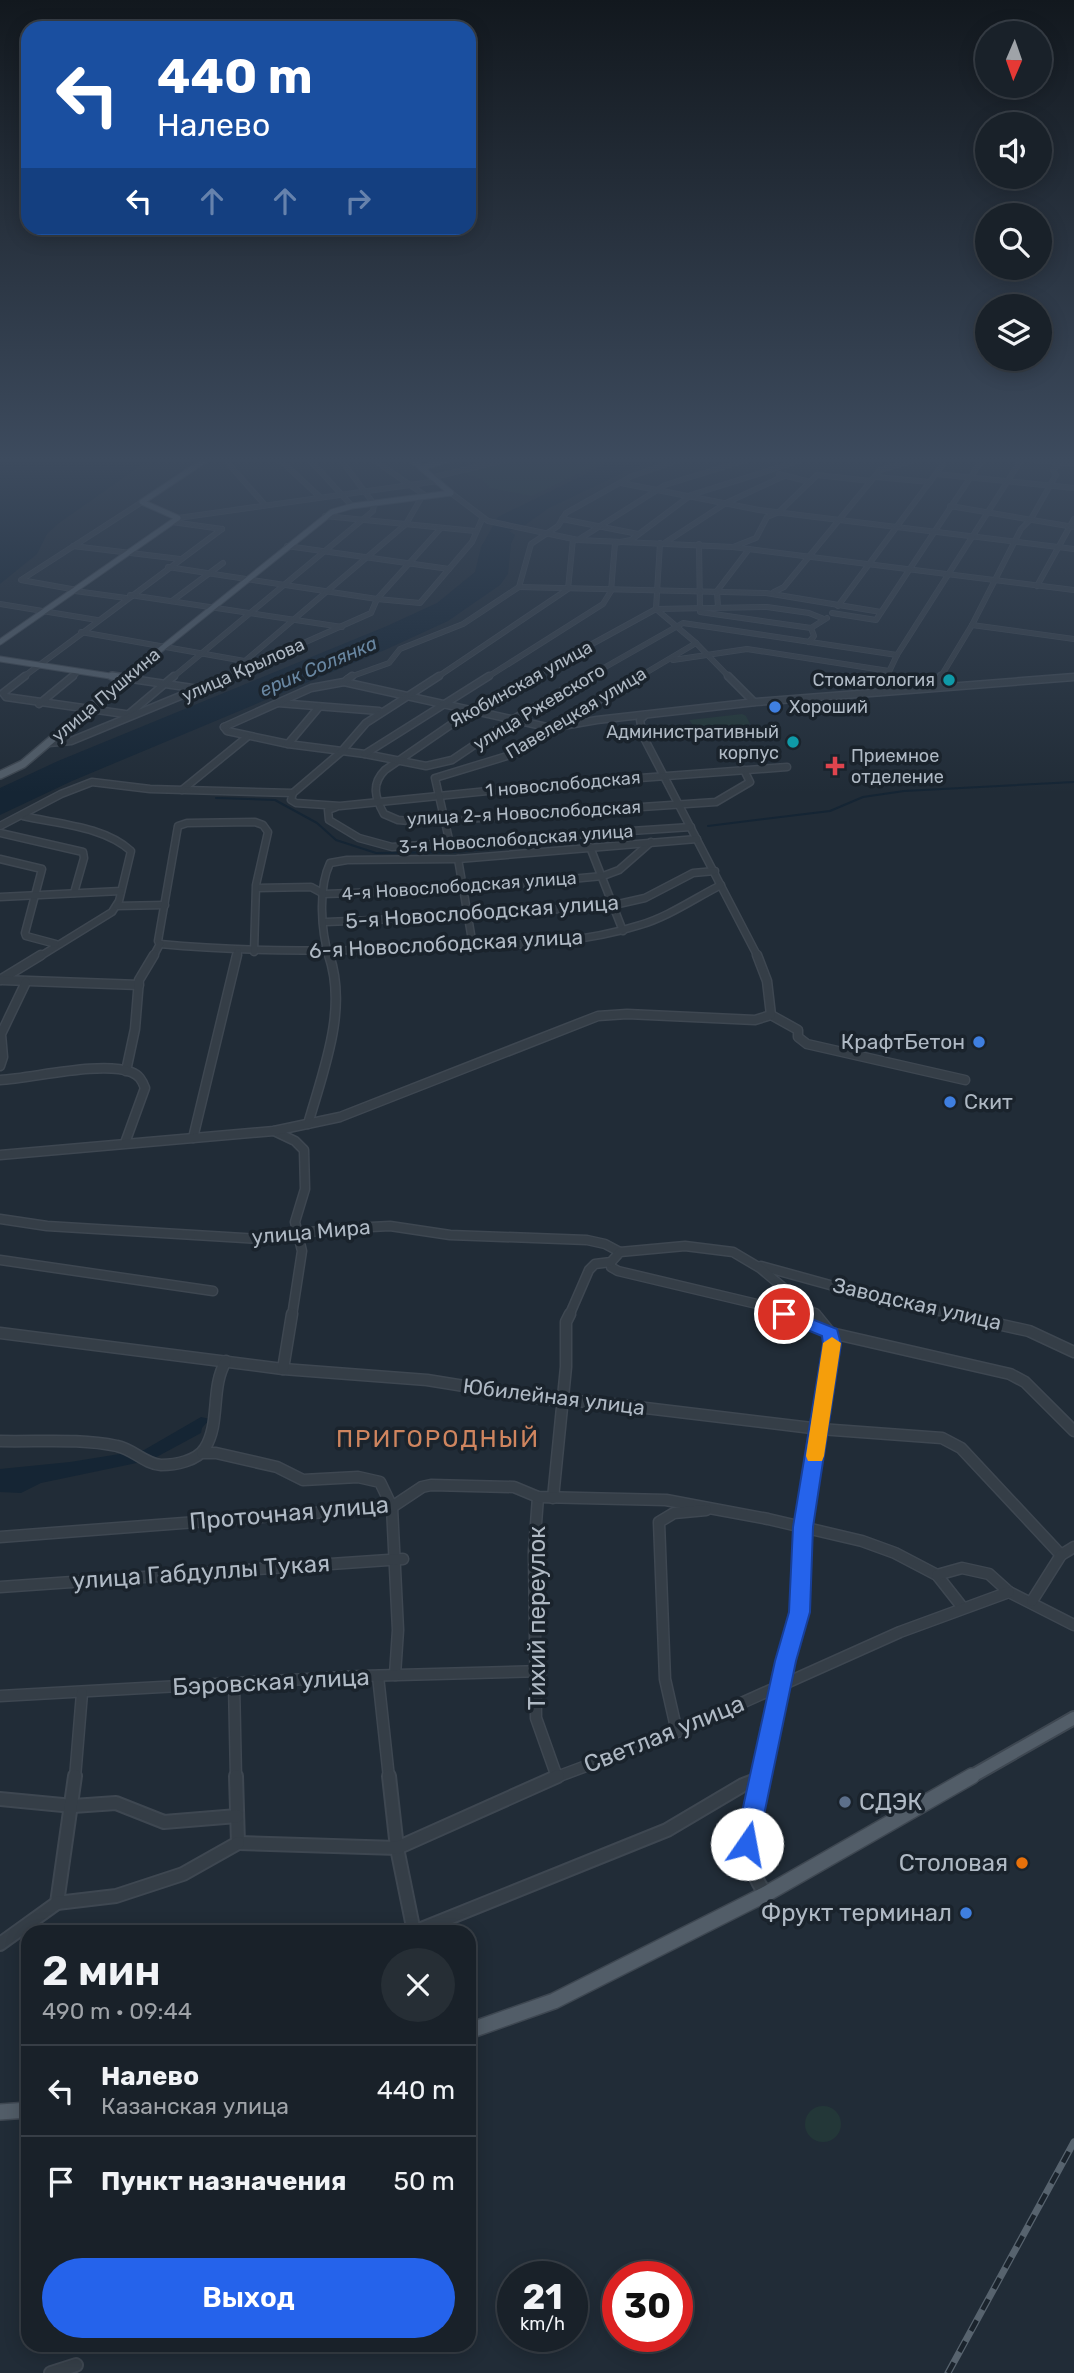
<!DOCTYPE html>
<html lang="ru">
<head>
<meta charset="utf-8">
<style>
  body { margin:0; font-family:Rubik,sans-serif; background:#262e35; color:#f1f3f6; height:100vh; display:flex; flex-direction:column; font-size:26px; white-space:nowrap }
  * { box-sizing:border-box; margin:0 }
  p { font-size:23px; color:#9fa3a8 }
  .icon { flex:none; width:38px; height:38px; fill:none; stroke:currentColor; stroke-width:2; stroke-linecap:round; stroke-linejoin:round }
  .map { position:relative; flex:1; overflow:hidden }
  .details { position:absolute; left:21px; top:1925px; width:455px; height:427px; display:flex; flex-direction:column; background:#192129; border-radius:21px; box-shadow:0 4px 18px #0003,0 0 0 2px #373e46 }
  .details>* { flex:none }
  .banner { position:absolute; left:21px; top:21px; width:455px; height:214px; border-radius:21px; box-shadow:0 4px 18px #0003,0 0 0 2px #373e46; background:#1a4fa0; color:#fff; overflow:hidden }
  .needle { width:46px; rotate:182deg }
  .fabs { position:absolute; left:975px; top:21px; display:grid; gap:14px }
  .fabs a { display:grid; place-items:center; width:77px; height:77px; border-radius:50%; background:#192129; box-shadow:0 4px 18px #0003,0 0 0 2px #373e46; font-size:35px }
  .speed { position:absolute; left:497px; top:2261px; display:flex; gap:14px; font-size:35px; font-weight:700; text-align:center }
  .speed>* { display:grid; place-content:center; width:91px; height:91px; border-radius:50%; background:#192129; box-shadow:0 4px 18px #0003,0 0 0 2px #373e46; line-height:1 }
  .speed small { font-size:18px; font-weight:400 }
  .speed .limit { border:10px solid #d22; background:#fff; color:#111 }
  .pin { position:absolute; display:grid; place-items:center; width:60px; height:60px; color:#fff; margin:-30px; border:4px solid #fff; border-radius:50%; box-shadow:0 2px 7px #0007 }
  .me { position:absolute; width:77px; margin:-38px; rotate:12deg; stroke-linejoin:round; filter:drop-shadow(0 0 5px #0008) }
  .turn { display:flex; align-items:center; gap:24px; height:147px; padding:0 21px; font-size:32px }
  .turn .icon { width:91px; height:91px; stroke-width:2.5 }
  .turn b { display:block; font-size:49px; line-height:60px }
  .lanes { display:flex; align-items:center; height:66px; padding:0 21px; background:#0003; justify-content:center; gap:35px; direction:ltr }
  .lanes .off { opacity:.35 }
  .round { display:grid; place-items:center; flex:none; width:74px; height:74px; border-radius:37px; background:#262e35 }
  .head { display:flex; align-items:center; justify-content:space-between; height:119px; padding:0 21px }
  h1 { font-size:42px; font-weight:600; line-height:52px }
  .cta { display:flex; gap:14px; margin-top:auto; padding:14px 21px }
  .cta a { flex:1; height:80px; border-radius:42px; background:#2563eb; color:#fff; font-size:28px; font-weight:600; line-height:80px; text-align:center }
  ul { padding:0; list-style:none }
  li { display:flex; align-items:center; gap:21px; height:91px; padding:0 21px; border-top:2px solid #373e46 }
  li div { flex:1 }
  li b { display:block; font-size:26px }
  li em { font-style:normal }
  .map>svg:first-child { display:block }
</style>
</head>
<body>
<div class="map">
<svg width="1074" height="2373" viewBox="0 0 1074 2373">
  <rect width="100%" height="100%" fill="#212c37"/>
  <g fill="#233738">
    <path d="M510 460H606L532 496 490 488 482 479 459 472Z"/>
    <path d="M742 714 746 716 750 724C730 729 713 725 694 726L689 720Z"/>
    <circle cx="823" cy="2124" r="18"/>
  </g>
  <g fill="#152534">
    <path d="M0 460H149L59 523 47 534 37 554 0 584Z"/>
    <path d="M614 460H650L549 508 525 525 509 531 515 535 511 544 508 574 500 585 448 621 387 649 72 781 0 815V788L58 761 387 626 437 603 475 572 481 547 498 517Z"/>
    <path d="M201 1417 210 1419 202 1428 201 1433 151 1460 41 1483 21 1493 0 1492V1469L70 1462 144 1450Z"/>
  </g>
  <g fill="none" stroke-linecap="round" stroke-linejoin="round">
    <g stroke="#152534" stroke-width="2">
      <path d="M216 798 275 800 317 823 336 840 376 853 454 852 672 831"/>
      <path d="M708 826 830 811 863 797 904 791 1074 782"/>
    </g>
    <defs>
      <g id="minor-far4">
        <path d="M225 460 265 505"/>
        <path d="M280 460 320 497"/>
        <path d="M310 460 352 506"/>
        <path d="M374 460 426 496"/>
        <path d="M1035 460 1074 464"/>
        <path d="M779 474 810 482"/>
        <path d="M936 474 1074 488"/>
        <path d="M434 477 505 460"/>
        <path d="M876 477 930 482"/>
        <path d="M621 483 759 510 1074 549"/>
        <path d="M451 493 488 521 578 540 733 547 1074 590"/>
        <path d="M950 506 1074 527"/>
        <path d="M325 516 475 531"/>
        <path d="M178 518 438 481"/>
        <path d="M562 519 638 534"/>
        <path d="M172 522 222 529"/>
        <path d="M578 540 665 485 746 460"/>
        <path d="M666 542 726 503 784 476"/>
        <path d="M699 544 700 612 811 628"/>
        <path d="M73 546 180 559"/>
        <path d="M287 546 449 569"/>
        <path d="M733 547 756 538 767 517 779 512 817 475 871 481"/>
        <path d="M168 567 377 599 420 603 472 542 482 519"/>
        <path d="M1037 586 1074 519"/>
        <path d="M519 587 766 593 881 612"/>
        <path d="M77 590 21 580 142 502"/>
        <path d="M75 591 126 598"/>
        <path d="M774 592 784 587 880 470 915 460"/>
        <path d="M130 595 342 627"/>
        <path d="M172 601 223 563"/>
        <path d="M0 604 97 620"/>
        <path d="M838 606 946 460"/>
        <path d="M718 607 717 591 749 549"/>
        <path d="M656 609 696 643 730 678"/>
        <path d="M656 609 660 543"/>
        <path d="M832 613 876 620 982 460"/>
        <path d="M972 625 1074 639"/>
        <path d="M81 632 250 662"/>
        <path d="M809 642 814 636 811 628 827 618"/>
        <path d="M673 660 747 649 889 671"/>
        <path d="M245 661 406 524 420 500 418 497"/>
        <path d="M22 678 222 529"/>
        <path d="M71 678 79 671"/>
        <path d="M172 678 373 511 374 504 341 460"/>
        <path d="M225 678 371 613 377 599 440 529"/>
        <path d="M347 678 389 663 400 649 463 624 519 587 531 544 558 526 566 513 632 476 679 460"/>
        <path d="M436 678 568 589 573 539"/>
        <path d="M486 678 603 604 611 591 615 543 631 540 691 495 802 460"/>
        <path d="M530 678 656 609 767 607 809 613 824 619"/>
        <path d="M586 678 683 623 897 655"/>
        <path d="M637 678 696 643"/>
        <path d="M886 678 897 655 1021 460"/>
        <path d="M940 678 972 625 1021 529 1031 519 1056 475 1053 470 1064 460"/>
        <path d="M1064 678 1074 677"/>
      </g>
      <g id="minor-far3">
        <path d="M25 676 3 693 6 697 132 715"/>
        <path d="M533 676 462 717 385 770C371 784 375 798 384 814L398 820 421 822 716 802 750 782 744 770"/>
        <path d="M728 676 754 702"/>
        <path d="M125 678 199 689"/>
        <path d="M344 682 551 728 597 720 756 702 1074 677"/>
        <path d="M934 687 941 676"/>
        <path d="M879 692 887 676"/>
        <path d="M278 703 379 711"/>
        <path d="M39 704 73 676"/>
        <path d="M130 713 174 676"/>
        <path d="M645 715 640 720 643 736 758 957"/>
        <path d="M224 727 227 731 288 744 365 754 426 766 452 760 510 721 589 676"/>
        <path d="M224 727 311 688 344 682 352 676"/>
        <path d="M49 743 71 741 229 676"/>
        <path d="M288 744 319 707"/>
        <path d="M365 754 489 676"/>
        <path d="M182 790 247 737"/>
        <path d="M293 793 341 752 366 723 439 676"/>
        <path d="M336 807 328 810 329 820 359 838 392 847 691 827"/>
        <path d="M23 816C57 824 104 826 131 851L119 901 112 912 39 957"/>
        <path d="M0 826 61 794 92 782 150 789 293 793 291 800 296 803 340 806 546 785 787 767"/>
        <path d="M0 833 83 852 84 858 74 893"/>
        <path d="M450 844 435 778 517 753 551 728 640 676"/>
        <path d="M590 847 623 931"/>
        <path d="M0 859 42 869 25 933 26 936 56 944"/>
        <path d="M458 859 473 946"/>
        <path d="M257 888 311 887 324 894 464 889 603 876 619 870 651 842"/>
        <path d="M0 897 121 891"/>
        <path d="M116 906 165 905"/>
        <path d="M326 922 468 916 614 905 645 898 693 873 715 871"/>
        <path d="M160 944C256 953 350 951 446 948 510 945 578 945 640 925 668 917 695 898 721 885"/>
        <path d="M160 944 158 941 178 826 187 823 255 822 263 825 268 832 256 885 254 952"/>
        <path d="M153 957 160 944"/>
        <path d="M237 957 238 951"/>
        <path d="M329 957C321 931 318 888 330 863L347 860 458 859 697 839"/>
      </g>
      <g id="minor-far2">
        <path d="M0 980 41 955"/>
        <path d="M2 980 139 985"/>
        <path d="M771 1015 798 1030V1037L807 1044 965 1080"/>
        <path d="M0 1066 3 1057 1 1034 26 982"/>
        <path d="M126 1071 135 1029 139 980 154 955"/>
        <path d="M0 1080C34 1078 101 1061 131 1072 139 1075 142 1080 145 1088L125 1143"/>
        <path d="M308 1124C323 1071 348 1010 329 955"/>
        <path d="M274 1131 295 1141 304 1150 305 1189 295 1222 302 1251 292 1316"/>
        <path d="M193 1138 237 955"/>
        <path d="M0 1155 274 1131 340 1117 598 1016 627 1014 755 1020 771 1015 767 981 757 955"/>
        <path d="M0 1219 47 1226 259 1239 333 1229 390 1226 450 1235 587 1240 605 1244 620 1252"/>
        <path d="M0 1260 213 1291"/>
        <path d="M611 1262V1267L618 1271 761 1305 788 1316"/>
        <path d="M761 1266 859 1293 961 1316"/>
        <path d="M569 1316 589 1270 595 1264 611 1262 620 1252 685 1246 733 1252 760 1268 817 1316"/>
      </g>
      <g id="minor-far1">
        <path d="M783 1314 831 1333 1010 1374 1025 1382 1074 1431"/>
        <path d="M953 1314 1029 1331 1074 1352"/>
        <path d="M0 1333 283 1369 427 1380 545 1399 604 1403 820 1429 942 1438 961 1448 1061 1555"/>
        <path d="M283 1369 292 1314"/>
        <path d="M0 1441C39 1442 79 1438 117 1446 133 1449 145 1464 161 1465 175 1465 197 1461 205 1448 221 1422 210 1388 226 1361"/>
        <path d="M202 1453H216L277 1467 303 1480 358 1477 380 1482 392 1507 398 1630 395 1675"/>
        <path d="M538 1497 534 1551 536 1718 557 1777"/>
        <path d="M553 1498 566 1367V1322L570 1314"/>
        <path d="M0 1537 392 1507 422 1487 431 1485 514 1487 538 1497 666 1500 768 1519 862 1541 895 1553 937 1575 963 1608"/>
        <path d="M937 1575 962 1568 989 1574 1009 1592 1074 1625"/>
        <path d="M0 1587 403 1559"/>
        <path d="M1032 1601 1061 1555 1074 1547"/>
        <path d="M378 1676 389 1778"/>
        <path d="M234 1683 236 1778"/>
        <path d="M0 1696 361 1676 542 1671"/>
        <path d="M677 1732 665 1679 659 1522 674 1513 706 1510"/>
        <path d="M75 1778 82 1693"/>
        <path d="M554 1778 677 1732 900 1632 1009 1592"/>
        <path d="M761 1778 786 1661 800 1612 803 1527 832 1344 828 1330 815 1314"/>
      </g>
      <g id="minor">
        <path d="M236 1776 238 1843"/>
        <path d="M389 1776 397 1848 414 1932"/>
        <path d="M761 1776C753 1817 737 1858 766 1894"/>
        <path d="M0 1799 73 1806 116 1803 164 1822 237 1816"/>
        <path d="M238 1843 397 1848 558 1776"/>
        <path d="M57 1903 75 1776"/>
        <path d="M414 1932 667 1830 743 1785 761 1778"/>
        <path d="M0 1944 57 1903 116 1896 183 1874 238 1843"/>
        <path d="M51 2373 76 2365"/>
      </g>
      <g id="major-far3">
        <path d="M412 460 451 493"/>
        <path d="M421 468 447 460"/>
        <path d="M0 642 178 518 142 502 205 460"/>
        <path d="M0 659 123 678"/>
        <path d="M125 678 332 512 352 506 451 493"/>
      </g>
      <g id="major-far2">
        <path d="M112 676 125 678"/>
        <path d="M0 775 23 764 127 676"/>
      </g>
      <path id="major-far1" d="M969 1778 1074 1718"/>
      <g id="major">
        <path d="M469 2031 554 2001 766 1894 972 1776"/>
        <path d="M0 2112 28 2110"/>
      </g>
    </defs>
    <use href="#minor-far4" stroke="#3e4751" stroke-width="6"/>
    <use href="#minor-far3" stroke="#3e4751" stroke-width="9"/>
    <use href="#minor-far2" stroke="#3e4751" stroke-width="11"/>
    <use href="#minor-far1" stroke="#3e4751" stroke-width="13"/>
    <use href="#minor" stroke="#3e4751" stroke-width="16"/>
    <use href="#major-far3" stroke="#3e4751" stroke-width="7"/>
    <use href="#major-far2" stroke="#3e4751" stroke-width="10"/>
    <use href="#major-far1" stroke="#3e4751" stroke-width="16"/>
    <use href="#major" stroke="#3e4751" stroke-width="18"/>
    <use href="#minor-far4" stroke="#353e47" stroke-width="4.5"/>
    <use href="#minor-far3" stroke="#353e47" stroke-width="6"/>
    <use href="#minor-far2" stroke="#353e47" stroke-width="8"/>
    <use href="#minor-far1" stroke="#353e47" stroke-width="10"/>
    <use href="#minor" stroke="#353e47" stroke-width="12"/>
    <use href="#major-far3" stroke="#525d68" stroke-width="5"/>
    <use href="#major-far2" stroke="#525d68" stroke-width="7"/>
    <use href="#major-far1" stroke="#525d68" stroke-width="12"/>
    <use href="#major" stroke="#525d68" stroke-width="15"/>
    <defs>
      <path id="rail" d="M948 2373 1074 2142"/>
    </defs>
    <use href="#rail" stroke="#57636e" stroke-width="7"/>
    <use href="#rail" stroke="#1a232c" stroke-width="4.5" stroke-dasharray="12" stroke-linecap="butt"/>
  </g>
  <linearGradient id="sky" x2="0" y2="1"><stop stop-color="#12181e"/><stop offset="0.58" stop-color="#3d4b5e"/><stop offset="1" stop-color="#3d4b5e" stop-opacity="0"/></linearGradient>
  <rect width="1074" height="793" fill="url(#sky)"/>
  <path fill="#2563eb" stroke="#184099" stroke-width="2" d="M784 1308 837 1329 841 1344 813 1527 810 1612 796 1661 758 1844 755 1851 747 1854 739 1851 735 1844 775 1661 789 1612 793 1527 823 1344 822 1336 778 1318 776 1314 778 1310Z"/>
  <path fill="#f59e0b" d="M832 1337 841 1343 824 1456 822 1461H808L806 1456 823 1343Z"/>
  <g fill="#0f9aa8" stroke="#1a232c" stroke-width="2.5">
    <circle cx="949" cy="680" r="7"/>
    <circle cx="793" cy="742" r="7"/>
  </g>
  <g fill="#3f7fe0" stroke="#1a232c" stroke-width="2.5">
    <circle cx="775" cy="707" r="7"/>
    <circle cx="979" cy="1042" r="7"/>
    <circle cx="950" cy="1102" r="7"/>
    <circle cx="966" cy="1913" r="7"/>
  </g>
  <path fill="#e0444e" stroke="#1a232c" stroke-width="2.5" d="M831.5 755.5h7v7h7v7h-7v7h-7v-7h-7v-7h7z"/>
  <circle fill="#5c6f8a" stroke="#1a232c" stroke-width="2.5" cx="845" cy="1802" r="7"/>
  <circle fill="#e8710a" stroke="#1a232c" stroke-width="2.5" cx="1022" cy="1863" r="7"/>
  <g text-anchor="middle" stroke-width="7" stroke-linejoin="round" paint-order="stroke">
    <g font-size="18" fill="#afb9c4" stroke="#1a232c">
      <text transform="translate(243 670) rotate(-24)" y="6">улица Крылова</text>
      <text transform="translate(521 684) rotate(-29)" y="6">Якобинская улица</text>
      <text transform="translate(106 695) rotate(-40)" y="6">улица Пушкина</text>
      <text transform="translate(539 707) rotate(-31)" y="6">улица Ржевского</text>
      <text transform="translate(576 713) rotate(-31)" y="6">Павелецкая улица</text>
      <text transform="translate(563 784) rotate(-5)" y="6">1 новослободская</text>
      <text transform="translate(524 813) rotate(-3)" y="6">улица 2-я Новослободская</text>
      <text transform="translate(516 839) rotate(-4)" y="6">3-я Новослободская улица</text>
      <text transform="translate(459 886) rotate(-4)" y="6">4-я Новослободская улица</text>
    </g>
    <g font-size="18" fill="#afb9c4" stroke="#1a232c" text-anchor="end">
      <text x="935" y="686">Стоматология</text>
      <text x="789" y="713" text-anchor="start">Хороший</text>
      <text x="779" y="738">Административный<tspan x="779" dy="21">корпус</tspan></text>
      <text x="851" y="762" text-anchor="start">Приемное<tspan x="851" dy="21">отделение</tspan></text>
    </g>
    <g font-size="19" font-style="italic" fill="#6987a2" stroke="#1a232c">
      <text transform="translate(318 666) rotate(-23)" y="7">ерик Солянка</text>
    </g>
    <g font-size="21" fill="#afb9c4" stroke="#1a232c">
      <text transform="translate(482 912) rotate(-4)" y="7">5-я Новослободская улица</text>
      <text transform="translate(446 944) rotate(-3)" y="7">6-я Новослободская улица</text>
      <text transform="translate(311 1232) rotate(-5)" y="7">улица Мира</text>
      <text transform="translate(917 1304) rotate(13)" y="7">Заводская улица</text>
      <text transform="translate(554 1397) rotate(7)" y="7">Юбилейная улица</text>
    </g>
    <g font-size="21" fill="#afb9c4" stroke="#1a232c" text-anchor="end">
      <text x="965" y="1049">КрафтБетон</text>
      <text x="964" y="1109" text-anchor="start">Скит</text>
    </g>
    <g font-size="24" letter-spacing="2" fill="#cf855f" stroke="#1a232c">
      <text x="438" y="1447">ПРИГОРОДНЫЙ</text>
    </g>
    <g font-size="24" fill="#afb9c4" stroke="#1a232c">
      <text transform="translate(289 1513) rotate(-5)" y="8">Проточная улица</text>
      <text transform="translate(201 1572) rotate(-4)" y="8">улица Габдуллы Тукая</text>
      <text transform="translate(537 1618) rotate(-90)" y="8">Тихий переулок</text>
      <text transform="translate(271 1682) rotate(-3)" y="8">Бэровская улица</text>
      <text transform="translate(664 1734) rotate(-22)" y="8">Светлая улица</text>
    </g>
    <g font-size="24" fill="#afb9c4" stroke="#1a232c" text-anchor="end">
      <text x="859" y="1810" text-anchor="start">СДЭК</text>
      <text x="1008" y="1871">Столовая</text>
      <text x="952" y="1921">Фрукт терминал</text>
    </g>
  </g>
</svg>
<div class="fabs">
<a><svg class="needle" viewBox="-14 -14 28 28"><path d="M0-13l5 13h-10z" fill="#e53935"/><path d="M0 13l5-13h-10z" fill="#9fa3a8"/></svg></a>
<a><svg class="icon" aria-label="sound" viewBox="0 0 24 24"><path d="M4 9h4l5-4v14l-5-4H4zM17 9q2 3 0 6"/></svg></a>
<a><svg class="icon" aria-label="search" viewBox="0 0 24 24"><circle cx="10" cy="10" r="6"/><path d="M15 15l6 6"/></svg></a>
<a><svg class="icon" aria-label="layers" viewBox="0 0 24 24"><path d="M12 4l9 5-9 5-9-5zM3 14l9 5 9-5"/></svg></a>
</div>
<div class="speed"><div>21<small>km/h</small></div><div class="limit">30</div></div>
<div class="pin" style="left:784px;top:1314px;background:#d93025"><svg class="icon" aria-label="arrive" viewBox="0 0 24 24"><path d="M6 21V4h12l-3 4 3 4H6"/></svg></div>
<svg class="me" style="left:747px;top:1844px" viewBox="-20 -20 40 40"><circle r="19" fill="#fff"/><path d="M0-13L10 11 0 6-10 11z" fill="#2563eb"/></svg>
<div class="banner">
<div class="turn"><svg class="icon" aria-label="left" viewBox="0 0 24 24"><path d="M17 20v-9H6M10 6l-5 5 5 5"/></svg><div><b>440 m</b>Налево</div></div>
<div class="lanes"><svg class="icon" aria-label="left" viewBox="0 0 24 24"><path d="M17 20v-9H6M10 6l-5 5 5 5"/></svg><svg class="icon off" aria-label="ahead" viewBox="0 0 24 24"><path d="M12 20V5M6 11l6-6 6 6"/></svg><svg class="icon off" aria-label="ahead" viewBox="0 0 24 24"><path d="M12 20V5M6 11l6-6 6 6"/></svg><svg class="icon off" aria-label="right" viewBox="0 0 24 24"><path d="M7 20v-9h11M14 6l5 5-5 5"/></svg></div>
</div>
<section class="details">
<div class="head"><div><h1>2 мин</h1><p>490 m · 09:44</p></div><a class="round"><svg class="icon" aria-label="close" viewBox="0 0 24 24"><path d="M6 6l12 12M18 6L6 18"/></svg></a></div>
<ul>
<li><svg class="icon" aria-label="left" viewBox="0 0 24 24"><path d="M17 20v-9H6M10 6l-5 5 5 5"/></svg><div><b>Налево</b><p>Казанская улица</p></div><em>440 m</em></li>
<li><svg class="icon" aria-label="arrive" viewBox="0 0 24 24"><path d="M6 21V4h12l-3 4 3 4H6"/></svg><div><b>Пункт назначения</b></div><em>50 m</em></li>
</ul>
<div class="cta"><a>Выход</a></div>
</section>
</div>
</body>
</html>
